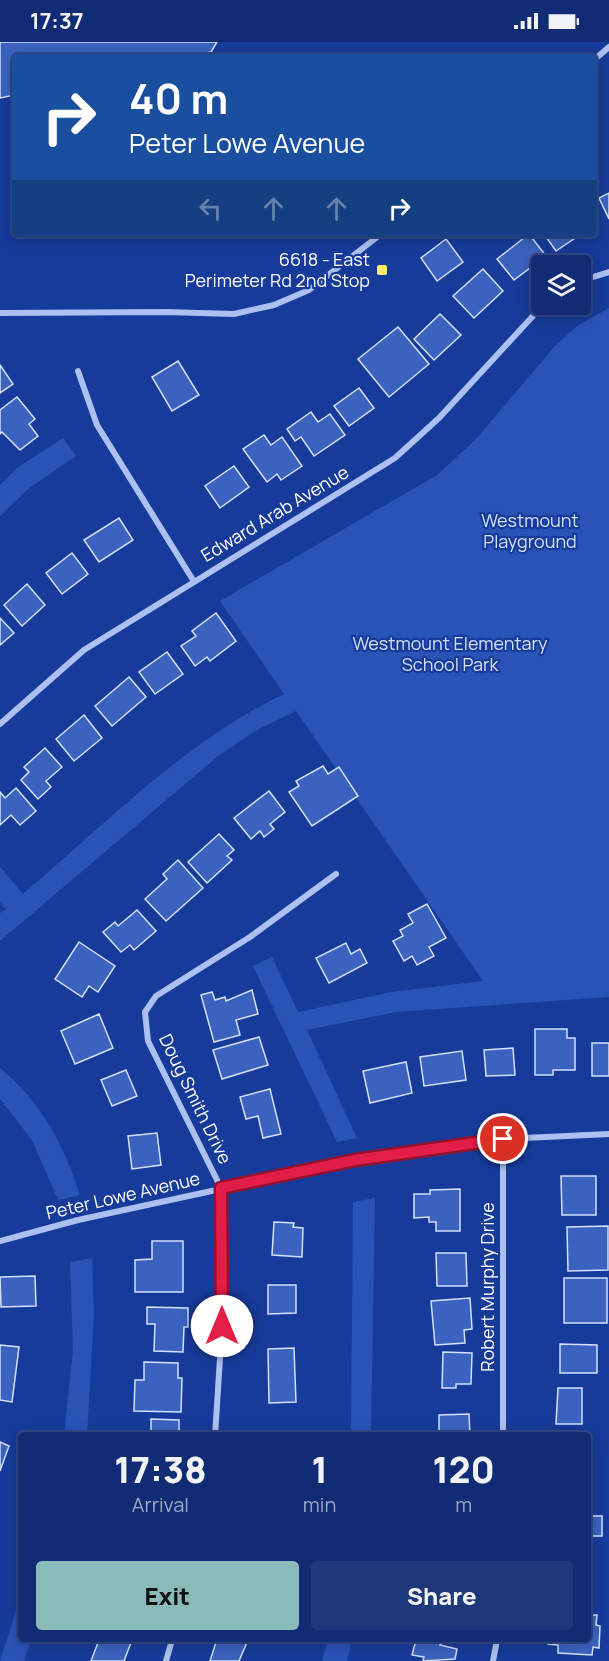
<!DOCTYPE html>
<html lang="en">
<head>
<meta charset="utf-8">
<style>
  body { margin:0; font-family:Manrope,sans-serif; background:#1e387c; color:#f1f3f6; height:100vh; display:flex; flex-direction:column; font-size:22px; white-space:nowrap }
  * { box-sizing:border-box; margin:0 }
  p { font-size:20px; color:#9ca7c5 }
  .icon { flex:none; width:33px; height:33px; fill:none; stroke:currentColor; stroke-width:2; stroke-linecap:round; stroke-linejoin:round }
  .map { position:relative; flex:1; overflow:hidden }
  .details { position:absolute; left:18px; top:1390px; width:573px; height:210px; display:flex; flex-direction:column; background:#112c74; border-radius:6px; box-shadow:0 3px 15px #0003,0 0 0 2px #304886 }
  .details>* { flex:none }
  .hud { position:absolute; left:12px; top:12px; width:585px; height:183px; border-radius:6px; box-shadow:0 3px 15px #0003,0 0 0 2px #304886; background:#1a4fa0; color:#fff; overflow:hidden }
  .tools { position:absolute; left:531px; top:213px; display:grid; gap:12px }
  .tools a { display:grid; place-items:center; width:60px; height:60px; border-radius:6px; background:#112c74; box-shadow:0 3px 15px #0003,0 0 0 2px #304886; font-size:30px }
  .pin { position:absolute; display:grid; place-items:center; width:51px; height:51px; color:#fff; margin:-26px; border:3px solid #fff; border-radius:50%; box-shadow:0 2px 6px #0007 }
  .me { position:absolute; width:66px; margin:-33px; rotate:0deg; stroke-linejoin:round; filter:drop-shadow(0 0 4px #0008) }
  .turn { display:flex; align-items:center; gap:21px; height:126px; padding:0 18px; font-size:27px }
  .turn .icon { width:78px; height:78px; stroke-width:2.5 }
  .turn b { display:block; font-size:42px; line-height:51px }
  .lanes { display:flex; align-items:center; height:57px; padding:0 18px; background:#0003; justify-content:center; gap:30px; direction:ltr }
  .lanes .off { opacity:.35 }
  .eta { display:flex; justify-content:space-evenly; align-items:center; height:102px; text-align:center }
  .eta b { font-size:36px; font-weight:800; line-height:42px }
  .button { display:flex; gap:12px; margin-top:auto; padding:12px 18px }
  .button a { flex:1; height:69px; border-radius:6px; background:#8bbbb9; color:#111; font-size:24px; font-weight:800; line-height:69px; text-align:center }
  .button a+a { background:#1e387c; color:#f1f3f6 }
  .status { display:flex; justify-content:space-between; align-items:center; height:42px; padding:0 30px; background:#112c74; direction:ltr }
  .status svg { height:16px; fill:currentColor }
  .map>svg:first-child { display:block }
</style>
</head>
<body>
<div class="status"><b>17:37</b><svg viewBox="0 0 49 12"><path d="M0 12V9h3v3zM5 12V6h3v6zM10 12V3h3v9zM15 12V0h3v12zM26 1h20v11H26zM47 4h2v5h-2z"/></svg></div>
<div class="map">
<svg width="609" height="1619" viewBox="0 0 609 1619">
  <rect width="100%" height="100%" fill="#173b9a"/>
  <g fill="#2a53b8">
    <path d="M609 266V955L396 970 307 988 357 1096 337 1100 253 924 272 915 298 970 392 950 483 939 296 669 255 689 217 715 0 899V871L6 867 0 860V825L23 852C105 782 187 698 284 652L220 559 437 433 476 397 555 304 577 284Z"/>
    <path d="M63 396 76 414 28 447 0 474V443L17 426Z"/>
    <path d="M0 1026C42 1061 64 1103 80 1153L58 1158 32 1098 0 1057Z"/>
    <path d="M375 1156 371 1393H351L353 1160Z"/>
    <path d="M92 1216 94 1273 87 1393H64L73 1308 70 1220Z"/>
    <path d="M21 1553V1598H31L24 1619H0Z"/>
    <path d="M328 1598H352L347 1619H322Z"/>
  </g>
  <g fill="#3b62bf" stroke="#d4e0fc" stroke-width="1.5">
    <path d="M0 0H217L211 10 189 15H15V53L0 56Z"/>
    <path d="M609 151V177L599 156Z"/>
    <path d="M529 192 546 214 514 238 497 217Z"/>
    <path d="M544 192H581L556 209Z"/>
    <path d="M446 197 463 220 437 239 421 216Z"/>
    <path d="M483 227 503 249 474 276 453 254Z"/>
    <path d="M440 272 461 293 434 318 414 297Z"/>
    <path d="M398 285 429 322 389 355 358 317Z"/>
    <path d="M178 319 199 353 172 369 152 335Z"/>
    <path d="M0 323 13 342 0 351Z"/>
    <path d="M359 346 374 366 349 384 334 364Z"/>
    <path d="M17 355 35 377 29 382 38 394 20 408 2 390 0 392V368Z"/>
    <path d="M311 370 318 380 330 372 345 393 314 414 301 395 295 399 287 387Z"/>
    <path d="M264 393 271 403 282 395 302 424 281 438 277 432 267 440 243 407Z"/>
    <path d="M234 424 249 445 220 466 205 444Z"/>
    <path d="M119 476 133 498 99 520 84 498Z"/>
    <path d="M72 511 88 532 62 552 46 531Z"/>
    <path d="M27 542 45 563 22 584 4 563Z"/>
    <path d="M216 571 236 599 210 619 207 615 195 624 181 604 196 594 192 589Z"/>
    <path d="M0 576 14 591 0 603Z"/>
    <path d="M167 610 183 632 155 652 139 630Z"/>
    <path d="M129 635 146 655 112 684 95 664Z"/>
    <path d="M84 673 102 696 74 719 56 697Z"/>
    <path d="M45 706 62 725 46 739 51 745 38 757 21 738 29 730 24 725Z"/>
    <path d="M323 724 328 732 339 725 358 754 312 784 289 750 299 744 296 739Z"/>
    <path d="M16 746 36 769 20 783 11 773 0 783V750L5 756Z"/>
    <path d="M269 749 285 770 270 782 274 787 264 795 260 789 251 797 234 776Z"/>
    <path d="M219 792 234 808 227 814 232 818 207 841 188 820Z"/>
    <path d="M178 818 203 846 166 879 145 857 167 837 163 832Z"/>
    <path d="M427 862 446 896 429 905 434 914 417 923 412 914 404 919 393 899 403 894 400 888 413 881 408 872Z"/>
    <path d="M137 868 156 889 134 908 130 903 121 910 103 890 115 880 118 884Z"/>
    <path d="M79 900 115 924 98 950 89 944 82 955 55 937Z"/>
    <path d="M346 901 351 912 360 907 367 921 329 941 316 916Z"/>
    <path d="M252 948 258 972 236 978 240 993 214 1000 201 953 212 950 215 958 225 955 226 959Z"/>
    <path d="M99 972 113 1006 75 1022 61 989Z"/>
    <path d="M535 987H567V996H575V1028H553V1033H535Z"/>
    <path d="M259 995 268 1023 222 1037 213 1008Z"/>
    <rect x="592" y="1001" width="17" height="33"/>
    <path d="M513 1006 515 1033 486 1034 484 1008Z"/>
    <path d="M462 1009 466 1038 424 1044 420 1015Z"/>
    <path d="M406 1020 412 1051 370 1061 363 1029Z"/>
    <path d="M126 1028 137 1054 112 1064 101 1038Z"/>
    <path d="M270 1047 281 1092 263 1096 258 1074 246 1077 240 1055Z"/>
    <path d="M157 1091 161 1123 132 1127 128 1094Z"/>
    <path d="M561 1134H596V1173H562Z"/>
    <path d="M460 1147V1189H436V1180H429V1175L414 1176V1152H430V1148Z"/>
    <path d="M274 1180 294 1181 293 1185 303 1186 302 1215 272 1213Z"/>
    <path d="M608 1184V1228L568 1229 567 1185Z"/>
    <path d="M152 1199H183V1250H135V1218L152 1217Z"/>
    <path d="M436 1211H466L467 1244H437Z"/>
    <path d="M35 1234 36 1264 1 1265 0 1235Z"/>
    <rect x="564" y="1236" width="43" height="45"/>
    <path d="M268 1243H296V1271L268 1272Z"/>
    <path d="M470 1256 472 1287 464 1288 465 1301 435 1303 431 1259Z"/>
    <path d="M147 1265 188 1266V1285H184L183 1310 154 1309 155 1282H147Z"/>
    <path d="M560 1302 597 1303V1331H560Z"/>
    <path d="M0 1303 19 1305 12 1360 0 1358Z"/>
    <path d="M294 1306 296 1360 269 1361 268 1307Z"/>
    <path d="M443 1310 472 1311 471 1342H456V1346H442Z"/>
    <path d="M144 1320 178 1321V1336H182L181 1370 134 1369 135 1338H144Z"/>
    <path d="M558 1346H582V1382H556Z"/>
    <path d="M469 1372 470 1394H439V1373Z"/>
    <path d="M151 1377 179 1378V1394H151Z"/>
    <path d="M270 1392 301 1393V1394H270Z"/>
    <path d="M0 1400 9 1404 0 1429Z"/>
    <rect x="588" y="1474" width="14" height="20"/>
    <path d="M588 1573H597L596 1583 600 1584 599 1606 593 1605 592 1613 558 1611V1603L548 1602V1598H588Z"/>
    <path d="M99 1598H132L124 1619H91Z"/>
    <path d="M223 1598H248L239 1619H210L216 1600 222 1601Z"/>
    <path d="M416 1598H442L440 1603 457 1607 455 1617 423 1619 424 1615 412 1613Z"/>
  </g>
  <g fill="none" stroke-linecap="round" stroke-linejoin="round">
    <g stroke="#acc0f2" stroke-width="6">
      <path d="M594 18 609 5"/>
      <path d="M580 239 609 230"/>
      <path d="M0 271 165 270 234 272 274 263 309 248 381 192"/>
      <path d="M78 329 97 383 193 538"/>
      <path d="M0 682 84 608 395 416 439 376 544 262"/>
      <path d="M0 1199 78 1178 355 1118 503 1097 609 1092"/>
      <path d="M215 1394 222 1285 221 1146 148 999 145 970 156 954 250 895 336 832"/>
      <path d="M503 1394V1097"/>
      <path d="M166 1619 172 1598"/>
      <path d="M493 1619 497 1598"/>
    </g>
  </g>
  <g fill="none" stroke-linecap="round" stroke-linejoin="round">
    <defs>
      <path id="route" d="M222 1284 221 1146 355 1118 503 1097"/>
    </defs>
    <use href="#route" stroke="#92132f" stroke-width="15"/>
    <use href="#route" stroke="#e11d48" stroke-width="10"/>
  </g>
  <rect fill="#ffec6d" stroke="#173b9a" stroke-width="2" x="376" y="222" width="12" height="12" rx="3"/>
  <g text-anchor="middle" stroke-width="4.5" stroke-linejoin="round" paint-order="stroke">
    <g font-size="18" fill="#fff" stroke="#173b9a" text-anchor="end">
      <text x="370" y="224">6618 - East<tspan x="370" dy="21">Perimeter Rd 2nd Stop</tspan></text>
    </g>
    <g font-size="18" fill="#fff" stroke="#173b9a">
      <text transform="translate(275 472) rotate(-31)" y="6">Edward Arab Avenue</text>
      <text transform="translate(195 1057) rotate(64)" y="6">Doug Smith Drive</text>
      <text transform="translate(123 1154) rotate(-13)" y="6">Peter Lowe Avenue</text>
      <text transform="translate(488 1245) rotate(-90)" y="6">Robert Murphy Drive</text>
    </g>
    <g font-size="18" fill="#d4e0fc" stroke="#173b9a">
      <text x="530" y="485">Westmount<tspan x="530" dy="21">Playground</tspan></text>
      <text x="450" y="608">Westmount Elementary<tspan x="450" dy="21">School Park</tspan></text>
    </g>
  </g>
</svg>
<div class="tools">
<a><svg class="icon" aria-label="layers" viewBox="0 0 24 24"><path d="M12 4l9 5-9 5-9-5zM3 14l9 5 9-5"/></svg></a>
</div>
<div class="pin" style="left:503px;top:1097px;background:#d93025"><svg class="icon" aria-label="arrive" viewBox="0 0 24 24"><path d="M6 21V4h12l-3 4 3 4H6"/></svg></div>
<svg class="me" style="left:222px;top:1284px" viewBox="-20 -20 40 40"><circle r="19" fill="#fff"/><path d="M0-13L10 11 0 6-10 11z" fill="#e11d48"/></svg>
<div class="hud">
<div class="turn"><svg class="icon" aria-label="right" viewBox="0 0 24 24"><path d="M7 20v-9h11M14 6l5 5-5 5"/></svg><div><b>40 m</b>Peter Lowe Avenue</div></div>
<div class="lanes"><svg class="icon off" aria-label="left" viewBox="0 0 24 24"><path d="M17 20v-9H6M10 6l-5 5 5 5"/></svg><svg class="icon off" aria-label="ahead" viewBox="0 0 24 24"><path d="M12 20V5M6 11l6-6 6 6"/></svg><svg class="icon off" aria-label="ahead" viewBox="0 0 24 24"><path d="M12 20V5M6 11l6-6 6 6"/></svg><svg class="icon" aria-label="right" viewBox="0 0 24 24"><path d="M7 20v-9h11M14 6l5 5-5 5"/></svg></div>
</div>
<section class="details">
<div class="eta">
<div><b>17:38</b><p>Arrival</p></div>
<div><b>1</b><p>min</p></div>
<div><b>120</b><p>m</p></div>
</div>
<div class="button"><a>Exit</a><a>Share</a></div>
</section>
</div>
</body>
</html>
